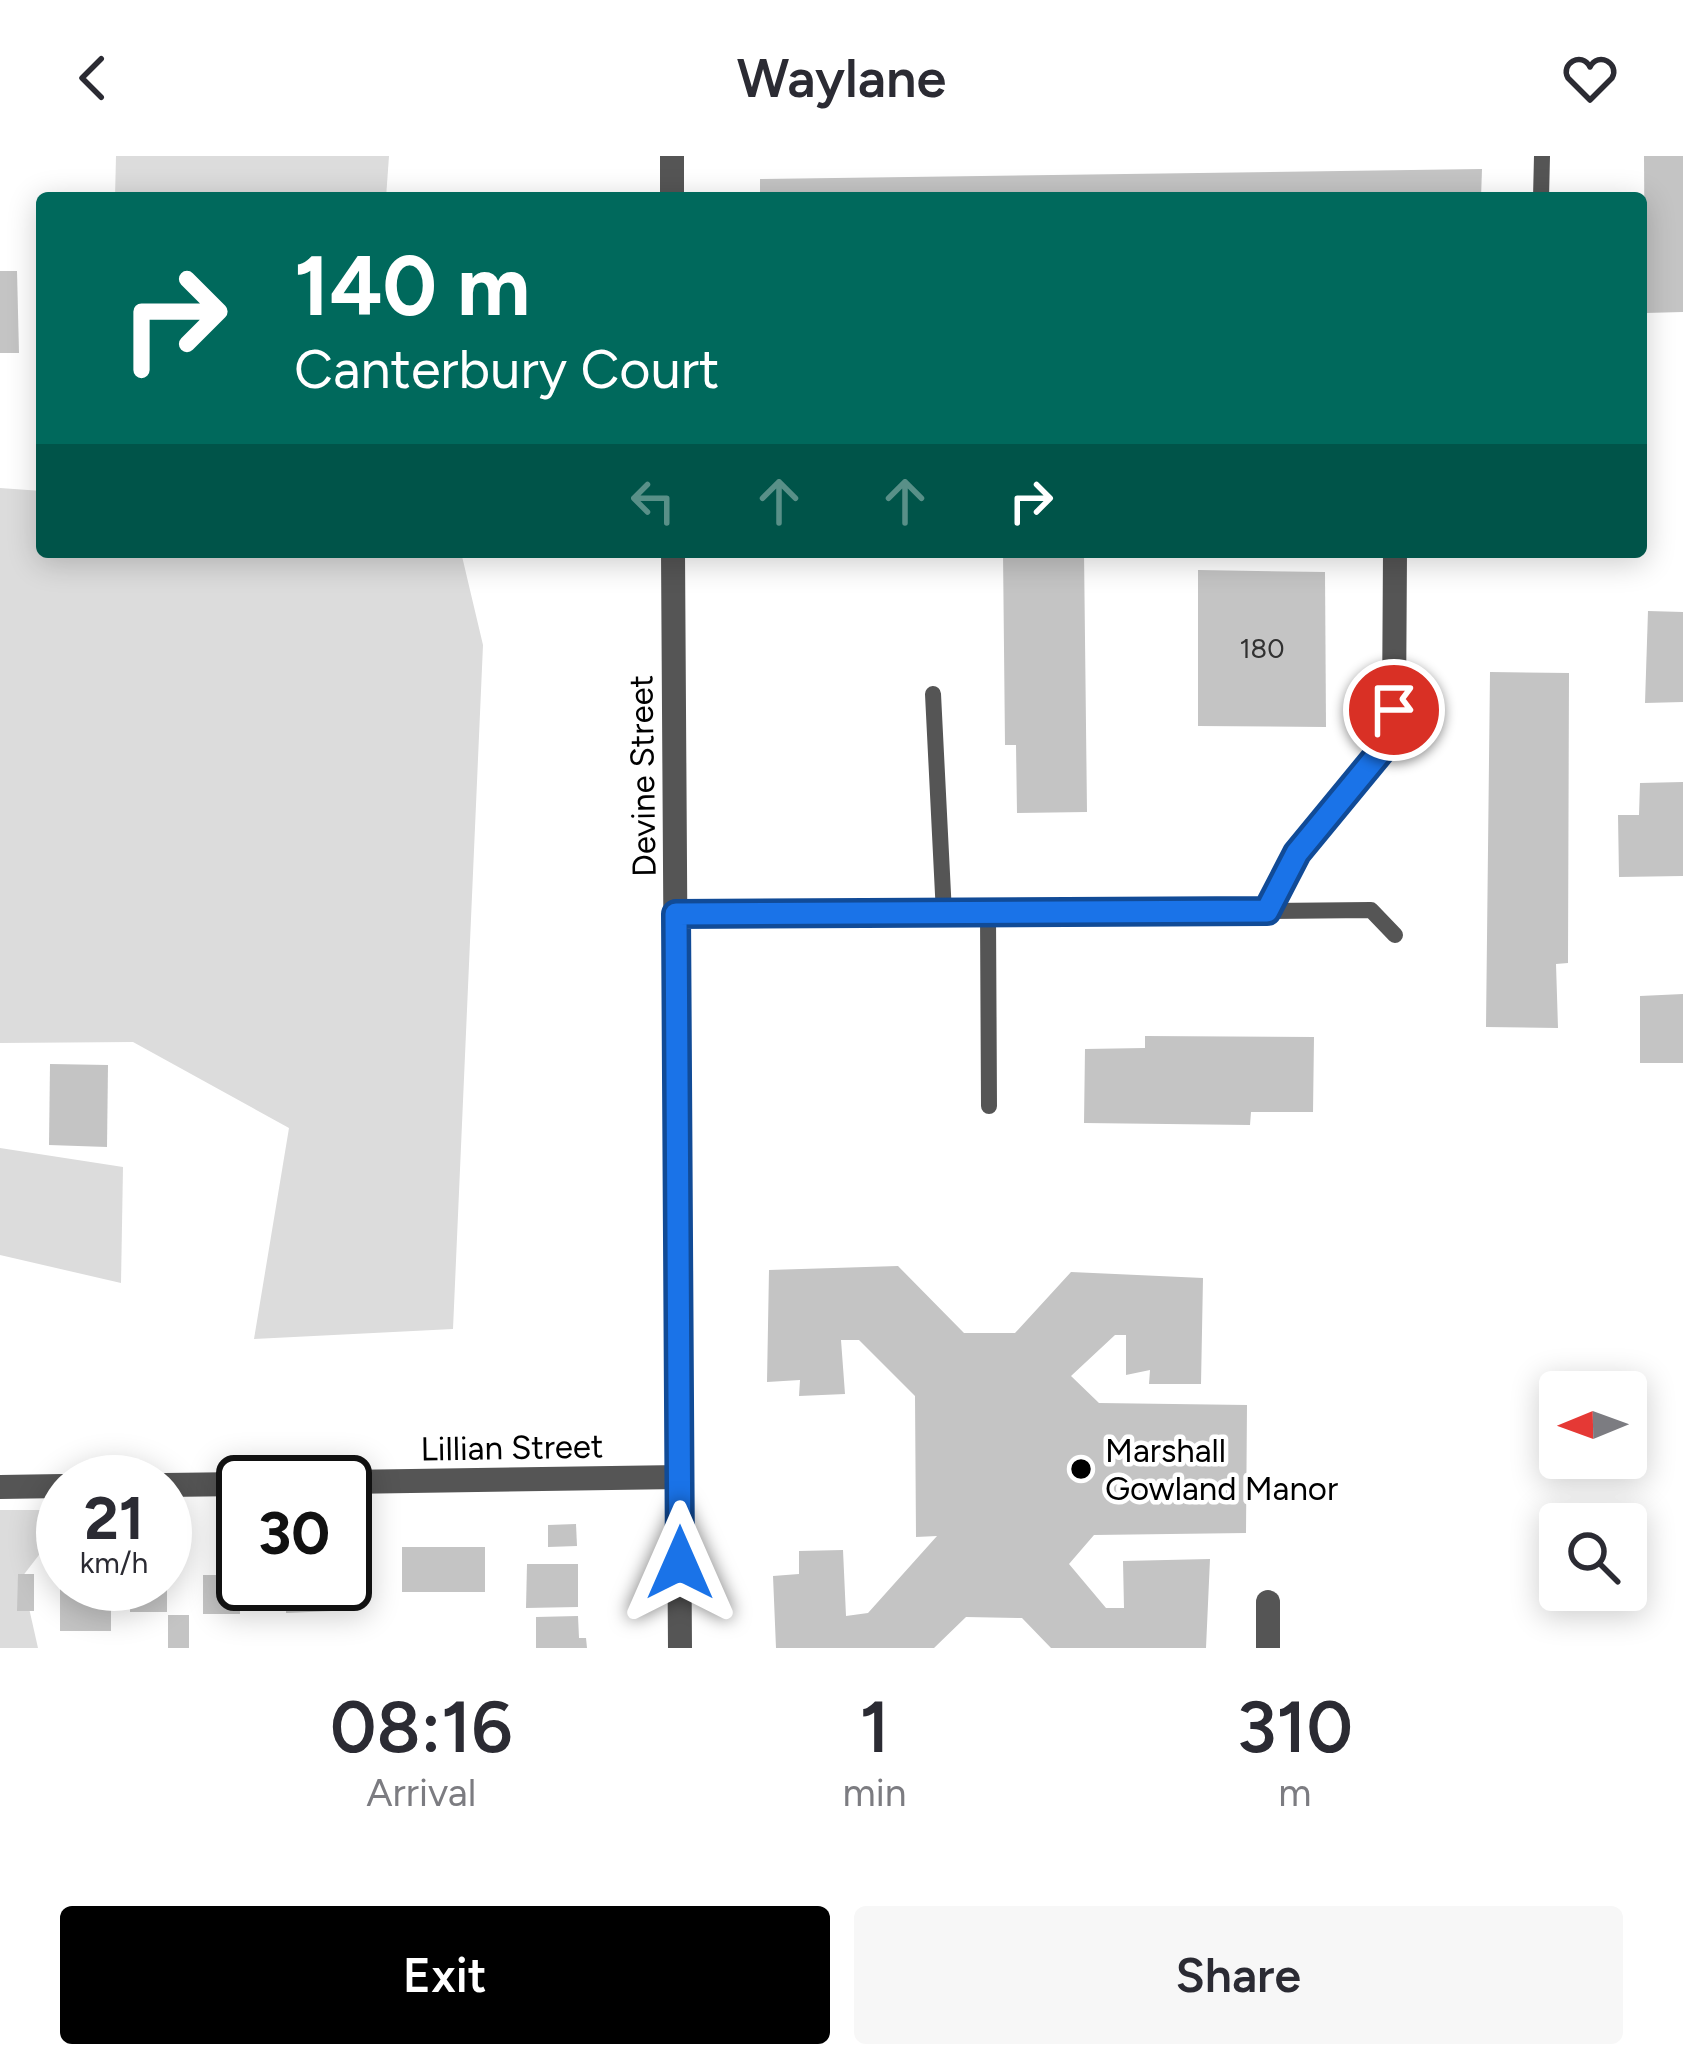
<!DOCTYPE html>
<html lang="en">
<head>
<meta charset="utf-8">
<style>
  body { margin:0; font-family:Figtree,sans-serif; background:#f7f7f7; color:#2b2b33; height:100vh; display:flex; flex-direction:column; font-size:45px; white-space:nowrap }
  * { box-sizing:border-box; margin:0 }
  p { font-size:39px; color:#7c7c81 }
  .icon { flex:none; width:66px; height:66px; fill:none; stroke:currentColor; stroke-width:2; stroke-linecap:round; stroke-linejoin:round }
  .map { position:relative; height:1492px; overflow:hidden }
  .drawer { display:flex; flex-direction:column; background:#fff; flex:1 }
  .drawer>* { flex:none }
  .hud { position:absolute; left:36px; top:36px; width:1611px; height:366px; border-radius:12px; box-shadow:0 6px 30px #0003; background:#00695c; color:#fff; overflow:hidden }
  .needle { width:78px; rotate:269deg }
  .controls { position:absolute; left:1539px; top:1215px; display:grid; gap:24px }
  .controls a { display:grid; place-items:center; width:108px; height:108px; border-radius:12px; background:#fff; box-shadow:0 6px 30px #0003; font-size:60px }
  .speed { position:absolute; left:36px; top:1299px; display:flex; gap:24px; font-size:60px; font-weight:700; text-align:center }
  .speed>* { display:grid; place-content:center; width:156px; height:156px; border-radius:50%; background:#fff; box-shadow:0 6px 30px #0003; line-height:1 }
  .speed small { font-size:30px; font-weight:400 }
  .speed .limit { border:6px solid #111; border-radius:18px; background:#fff; color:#111 }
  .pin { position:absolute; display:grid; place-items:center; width:102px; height:102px; color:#fff; margin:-51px; border:6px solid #fff; border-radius:50%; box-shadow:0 3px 12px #0007 }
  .me { position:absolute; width:132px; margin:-66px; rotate:0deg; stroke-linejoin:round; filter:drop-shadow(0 0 9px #0008) }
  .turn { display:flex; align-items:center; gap:42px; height:252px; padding:0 60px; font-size:54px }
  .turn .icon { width:156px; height:156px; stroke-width:2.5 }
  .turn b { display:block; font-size:84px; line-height:102px }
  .lanes { display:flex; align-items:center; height:114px; padding:0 60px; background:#0003; justify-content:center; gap:60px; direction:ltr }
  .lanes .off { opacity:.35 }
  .eta { display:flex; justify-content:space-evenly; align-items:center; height:204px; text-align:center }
  .eta b { font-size:72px; font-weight:600; line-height:84px }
  .primary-button { display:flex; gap:24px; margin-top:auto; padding:24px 60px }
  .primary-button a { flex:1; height:138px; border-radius:12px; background:#000; color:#fff; font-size:48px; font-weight:600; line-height:138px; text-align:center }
  .primary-button a+a { background:#f7f7f7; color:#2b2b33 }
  header { display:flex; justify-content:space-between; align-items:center; height:156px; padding:0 60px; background:#fff; font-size:54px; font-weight:600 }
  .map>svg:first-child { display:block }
</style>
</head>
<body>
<header><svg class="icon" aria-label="back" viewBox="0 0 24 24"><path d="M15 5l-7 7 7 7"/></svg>Waylane<svg class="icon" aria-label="heart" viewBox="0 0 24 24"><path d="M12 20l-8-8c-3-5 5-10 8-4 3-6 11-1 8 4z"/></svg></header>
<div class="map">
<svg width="1683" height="1492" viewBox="0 0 1683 1492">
  <rect width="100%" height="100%" fill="#fff"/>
  <g fill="#dcdcdc">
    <path d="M116 0H389L386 42H115Z"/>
    <path d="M0 332 42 335V396H461L483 489 453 1173 254 1183 289 972 133 886 0 887Z"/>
    <path d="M0 992 123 1011 121 1127 0 1099Z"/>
    <path d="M0 1354H40L42 1395 22 1421 38 1492H0Z"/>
  </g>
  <g fill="#c4c4c4">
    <path d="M1644 0H1683V156L1645 157Z"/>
    <path d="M1482 13 1481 42H760V23Z"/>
    <path d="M0 115H17L19 197H0Z"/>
    <path d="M1003 396H1084L1087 656 1017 657 1016 589H1005Z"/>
    <path d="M1198 414 1325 416 1326 571 1198 570Z"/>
    <path d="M1648 455 1683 456V546L1645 547Z"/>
    <path d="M1490 516 1569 517 1568 807 1556 808 1558 872 1486 871Z"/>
    <path d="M1683 626V720L1619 721 1618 659H1639L1640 627Z"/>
    <path d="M1683 838V907H1640V840Z"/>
    <path d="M1145 880 1314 881 1313 956H1251L1250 969 1084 967 1085 893 1145 892Z"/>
    <path d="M50 908 108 909 107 991 49 989Z"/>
    <path d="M898 1110 964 1177H1015L1071 1116 1203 1122 1201 1228H1149L1150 1214 1126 1219V1179H1115L1071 1220 1099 1247 1247 1249 1246 1377 1094 1379 1069 1408 1106 1452H1124L1123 1405 1210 1403 1206 1492H1051L1022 1462 966 1461 934 1492H776L773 1420 799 1418V1395L843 1394 846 1460 868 1457 937 1380 916 1381 915 1240 859 1184H841L845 1238 799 1240 800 1224 767 1226 769 1114Z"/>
    <path d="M576 1368 577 1390 548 1391V1369Z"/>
    <rect x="402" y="1391" width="83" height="45"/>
    <path d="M527 1408H578V1451L526 1452Z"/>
    <path d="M18 1418H34V1455H17Z"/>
    <path d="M203 1419H239L240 1458H203Z"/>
    <rect x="60" y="1428" width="51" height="47"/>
    <rect x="130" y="1428" width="37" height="28"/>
    <path d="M286 1428H332V1455L286 1457Z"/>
    <rect x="168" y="1459" width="21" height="33"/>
    <path d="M578 1460 579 1482H586L587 1492H536V1461Z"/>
  </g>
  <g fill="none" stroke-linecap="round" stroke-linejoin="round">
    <g stroke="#555" stroke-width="16">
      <path d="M1541 42 1542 0"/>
      <path d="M933 538 944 758"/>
      <path d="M1267 755 1371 754 1395 779"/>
      <path d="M988 758 989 950"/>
    </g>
    <g stroke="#555" stroke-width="24">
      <path d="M672 42V0"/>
      <path d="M673 396 680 1492"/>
      <path d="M677 758 1267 755 1297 697 1381 595 1394 553 1395 396"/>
      <path d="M345 1326 680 1321"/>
      <path d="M165 1329 243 1328"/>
      <path d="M0 1331 63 1330"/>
      <path d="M1268 1446V1492"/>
    </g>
  </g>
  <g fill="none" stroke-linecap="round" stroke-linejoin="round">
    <defs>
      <path id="route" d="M680 1407 676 758 1267 755 1297 697 1381 595 1394 554"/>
    </defs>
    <use href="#route" stroke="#114b97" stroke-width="30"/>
    <use href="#route" stroke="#1a73e8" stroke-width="21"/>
  </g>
  <circle fill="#000" stroke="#fff" stroke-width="4.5" cx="1081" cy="1313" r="12"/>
  <g text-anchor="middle" stroke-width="9" stroke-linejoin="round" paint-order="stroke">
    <g font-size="27" fill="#313131">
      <text x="1262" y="502">180</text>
    </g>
    <g font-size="33" fill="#000" stroke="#fff">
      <text transform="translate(642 620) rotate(-91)" y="12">Devine Street</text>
      <text transform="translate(512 1291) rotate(-1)" y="12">Lillian Street</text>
    </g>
    <g font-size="33" fill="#000" stroke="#fff" text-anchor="start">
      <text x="1105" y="1306">Marshall<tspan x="1105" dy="38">Gowland Manor</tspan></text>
    </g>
  </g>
</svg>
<div class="controls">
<a><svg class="needle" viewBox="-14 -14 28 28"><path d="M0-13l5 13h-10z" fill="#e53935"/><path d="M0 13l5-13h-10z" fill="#7c7c81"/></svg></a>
<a><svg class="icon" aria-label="search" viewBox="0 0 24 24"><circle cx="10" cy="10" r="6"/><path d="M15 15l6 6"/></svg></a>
</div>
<div class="speed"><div>21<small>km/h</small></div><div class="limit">30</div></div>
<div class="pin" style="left:1394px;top:554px;background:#d93025"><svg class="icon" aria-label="arrive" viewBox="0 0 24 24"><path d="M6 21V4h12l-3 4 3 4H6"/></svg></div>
<svg class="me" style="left:680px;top:1407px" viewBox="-20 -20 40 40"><path d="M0-17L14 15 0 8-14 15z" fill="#1a73e8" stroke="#fff" stroke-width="4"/></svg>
<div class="hud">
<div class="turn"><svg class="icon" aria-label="right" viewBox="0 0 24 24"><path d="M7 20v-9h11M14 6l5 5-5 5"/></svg><div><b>140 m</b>Canterbury Court</div></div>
<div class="lanes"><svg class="icon off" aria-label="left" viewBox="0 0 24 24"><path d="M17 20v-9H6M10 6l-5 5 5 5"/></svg><svg class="icon off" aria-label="ahead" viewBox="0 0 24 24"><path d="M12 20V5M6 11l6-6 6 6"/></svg><svg class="icon off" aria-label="ahead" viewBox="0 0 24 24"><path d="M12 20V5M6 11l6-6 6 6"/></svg><svg class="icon" aria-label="right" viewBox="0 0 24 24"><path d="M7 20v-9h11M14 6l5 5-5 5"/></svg></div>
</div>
</div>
<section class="drawer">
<div class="eta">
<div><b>08:16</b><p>Arrival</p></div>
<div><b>1</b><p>min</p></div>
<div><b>310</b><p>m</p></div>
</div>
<div class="primary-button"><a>Exit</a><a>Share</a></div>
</section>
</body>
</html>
